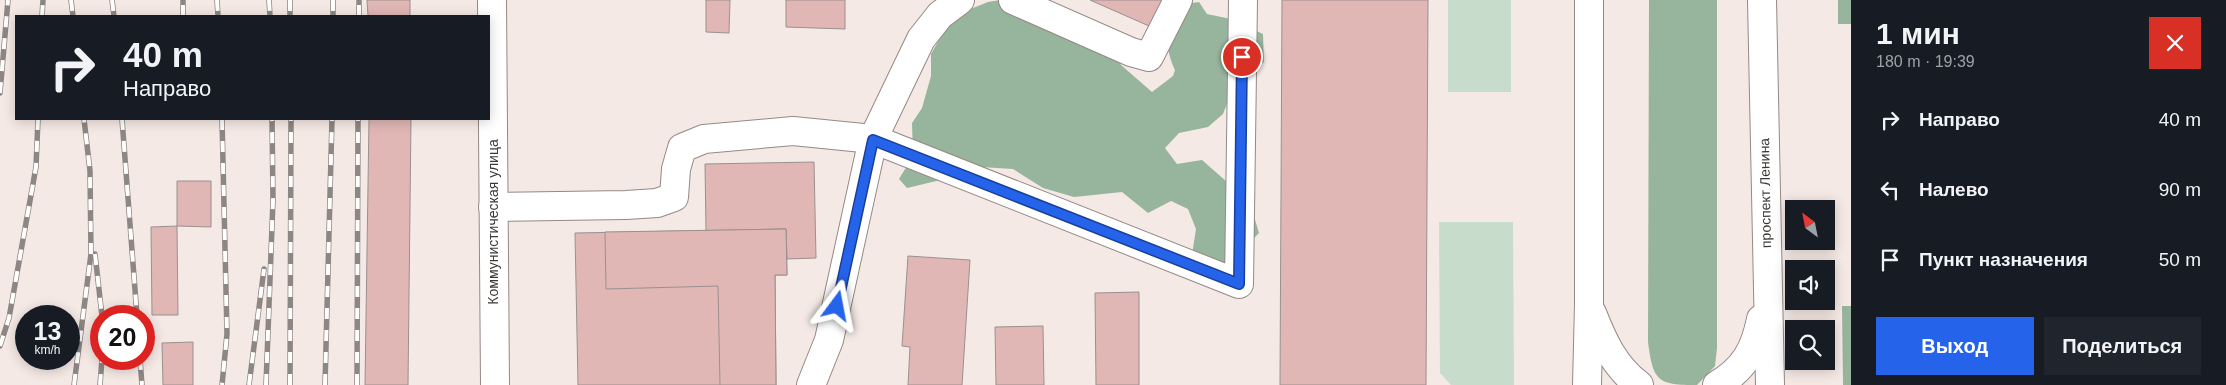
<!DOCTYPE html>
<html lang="ru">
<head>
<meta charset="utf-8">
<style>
  body { margin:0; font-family:Arial,sans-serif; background:#20242c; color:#f1f3f6; height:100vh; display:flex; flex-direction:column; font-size:19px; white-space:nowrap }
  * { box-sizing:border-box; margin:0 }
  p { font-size:16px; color:#9ea1a6 }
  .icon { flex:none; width:28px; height:28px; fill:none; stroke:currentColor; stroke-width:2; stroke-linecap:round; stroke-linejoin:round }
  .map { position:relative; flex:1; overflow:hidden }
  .side { display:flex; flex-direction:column; background:#171b24; width:375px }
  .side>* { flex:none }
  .banner { position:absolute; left:15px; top:15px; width:475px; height:105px; border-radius:0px; box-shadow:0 2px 12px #0003; background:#171b24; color:#f1f3f6; overflow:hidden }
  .needle { width:32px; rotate:328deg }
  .fabs { position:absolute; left:1785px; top:200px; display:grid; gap:10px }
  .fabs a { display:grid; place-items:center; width:50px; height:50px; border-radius:0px; background:#171b24; box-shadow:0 2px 12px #0003; font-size:25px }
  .speed { position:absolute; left:15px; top:305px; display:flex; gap:10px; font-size:25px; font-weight:700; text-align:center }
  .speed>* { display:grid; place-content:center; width:65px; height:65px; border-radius:50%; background:#171b24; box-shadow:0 2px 12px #0003; line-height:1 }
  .speed small { font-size:12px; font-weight:400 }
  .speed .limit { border:8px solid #d22; background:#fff; color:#111 }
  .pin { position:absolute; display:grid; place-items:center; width:42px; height:42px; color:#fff; margin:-21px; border:2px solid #fff; border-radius:50%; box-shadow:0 1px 5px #0007 }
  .me { position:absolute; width:55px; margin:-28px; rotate:13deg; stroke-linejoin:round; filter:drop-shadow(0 0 4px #0008) }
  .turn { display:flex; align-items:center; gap:18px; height:105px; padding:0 25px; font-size:22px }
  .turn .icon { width:65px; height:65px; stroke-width:2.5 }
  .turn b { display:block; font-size:35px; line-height:42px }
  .round { display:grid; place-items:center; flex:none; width:52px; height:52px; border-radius:0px; background:#20242c }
  .headline { display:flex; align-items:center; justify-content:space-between; height:85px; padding:0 25px }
  h1 { font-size:30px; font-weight:800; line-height:38px }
  .button { display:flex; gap:10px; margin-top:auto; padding:10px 25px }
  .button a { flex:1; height:58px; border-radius:0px; background:#2563eb; color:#fff; font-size:20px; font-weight:800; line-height:58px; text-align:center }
  .button a+a { background:#20242c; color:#f1f3f6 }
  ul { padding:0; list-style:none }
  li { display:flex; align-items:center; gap:15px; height:70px; padding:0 25px }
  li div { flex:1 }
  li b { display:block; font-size:19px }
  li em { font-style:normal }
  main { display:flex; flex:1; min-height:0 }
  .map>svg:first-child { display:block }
</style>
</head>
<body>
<main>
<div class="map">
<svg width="1851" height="385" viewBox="0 0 1851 385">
  <rect width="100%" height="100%" fill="#f5e9e5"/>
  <g fill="#c8dccb">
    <rect x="1448" y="0" width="63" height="92"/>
    <path d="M1439 222H1513L1514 385H1451L1440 373Z"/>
  </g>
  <g fill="#97b49c">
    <path d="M1000 0 1112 51 1121 65 1152 92 1173 76 1175 70C1161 39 1170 31 1185 4L1199 2 1207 14 1231 19 1263 34 1264 62 1247 76 1230 96 1223 114 1208 127 1179 133 1165 148 1177 164 1202 160 1235 189 1247 193 1259 233 1239 253 1224 276 1192 255 1196 229 1188 209 1171 201 1148 213 1122 192 1074 197 1043 188 1013 169 981 167 953 177 907 188 899 179 913 156 912 123 922 108 931 76V54L944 31 963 12 988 2Z"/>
    <path d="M1649 0H1717V348L1715 366 1697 385C1658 385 1653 382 1648 342Z"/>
    <rect x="1838" y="0" width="13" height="24"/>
    <path d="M1842 306H1851V385H1843Z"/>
  </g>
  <g fill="#e0b7b5" stroke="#9b908f">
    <path d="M367 0H410V16H368Z"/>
    <path d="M706 0H730L729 33 706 32Z"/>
    <path d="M786 0H845V29L786 27Z"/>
    <path d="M1090 0H1171L1158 30Z"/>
    <path d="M1282 0H1428L1426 385H1280Z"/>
    <path d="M369 119H411L408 385H365Z"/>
    <path d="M814 162 816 258 787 259 786 229 706 231 705 164Z"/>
    <path d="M177 181H211V227L177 226Z"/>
    <path d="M177 226 178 315H152L151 227Z"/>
    <path d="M786 229 787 275H775L776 385H578L575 233Z"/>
    <path d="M786 229 787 275H775L776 385H720L718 286 606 289 605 232Z"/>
    <path d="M908 256 970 260 962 385H908L910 347 902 346Z"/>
    <path d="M1139 292V385H1096L1095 293Z"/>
    <path d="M1043 326 1044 385H996L995 327Z"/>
    <path d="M193 342V385H163L162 343Z"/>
  </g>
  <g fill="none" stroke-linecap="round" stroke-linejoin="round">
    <defs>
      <g id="minor">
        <path d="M1013 0 1131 52 1149 57 1178 0"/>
        <path d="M493 207 626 205 657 203 674 197 676 169 682 148 704 139 793 131 873 139 921 39 940 15 960 0"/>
        <path d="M811 385 829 340 873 139 1239 284 1243 0"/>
      </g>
      <g id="major">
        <path d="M492 0 495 385"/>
        <path d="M1762 0 1770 385"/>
        <path d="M1592 313C1603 341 1614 366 1639 385"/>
        <path d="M1587 385 1589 304V0"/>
        <path d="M1717 385C1744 369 1755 350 1761 319"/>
      </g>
    </defs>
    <use href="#minor" stroke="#948985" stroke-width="30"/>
    <use href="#major" stroke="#948985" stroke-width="30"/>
    <use href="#minor" stroke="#fff" stroke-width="28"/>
    <use href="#major" stroke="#fff" stroke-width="28"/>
    <defs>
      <g id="rail">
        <path d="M71 0 73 16"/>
        <path d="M112 0 114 16"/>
        <path d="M217 0 218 16"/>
        <path d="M269 0 270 16"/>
        <path d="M290 0V16"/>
        <path d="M333 0V16"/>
        <path d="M42 16 43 0"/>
        <path d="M183 16V0"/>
        <path d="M359 16V0"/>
        <path d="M0 93 8 0"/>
        <path d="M122 119 137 316"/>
        <path d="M222 119 227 334 222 385"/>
        <path d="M95 254 102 316"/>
        <path d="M0 346 9 318 36 167 38 119"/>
        <path d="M140 359 142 385"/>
        <path d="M74 385 91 254 90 171 84 119"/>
        <path d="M100 385 102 359"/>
        <path d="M249 385 264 269"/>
        <path d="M266 385 273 200 272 119"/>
        <path d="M290 385 291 119"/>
        <path d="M325 385 332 119"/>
        <path d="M357 385 358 119"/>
      </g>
    </defs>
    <use href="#rail" stroke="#8d8683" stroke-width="5.5"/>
    <use href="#rail" stroke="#fff" stroke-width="4" stroke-dasharray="11" stroke-linecap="butt"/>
  </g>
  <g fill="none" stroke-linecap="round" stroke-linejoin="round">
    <defs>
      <path id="route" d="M837 306 873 140 1239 284 1242 57"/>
    </defs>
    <use href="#route" stroke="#184099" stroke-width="12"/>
    <use href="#route" stroke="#2563eb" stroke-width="9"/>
  </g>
  <g text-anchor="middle" stroke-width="4" stroke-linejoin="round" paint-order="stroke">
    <g font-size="14" fill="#3c3836" stroke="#fff">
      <text transform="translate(1765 193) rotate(-91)" y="5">проспект Ленина</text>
      <text transform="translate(493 222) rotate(-90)" y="5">Коммунистическая улица</text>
    </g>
  </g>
</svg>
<div class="fabs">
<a><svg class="needle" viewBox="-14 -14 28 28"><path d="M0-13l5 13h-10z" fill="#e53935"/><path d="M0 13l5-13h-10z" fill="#9ea1a6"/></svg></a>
<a><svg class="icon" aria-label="sound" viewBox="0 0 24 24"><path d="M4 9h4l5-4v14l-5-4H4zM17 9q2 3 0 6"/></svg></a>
<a><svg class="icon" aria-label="search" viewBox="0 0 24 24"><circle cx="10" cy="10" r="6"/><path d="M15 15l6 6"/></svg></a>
</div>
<div class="speed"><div>13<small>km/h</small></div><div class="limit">20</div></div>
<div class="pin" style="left:1242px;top:57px;background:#d93025"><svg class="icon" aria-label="arrive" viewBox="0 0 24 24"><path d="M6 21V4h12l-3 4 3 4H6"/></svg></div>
<svg class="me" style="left:837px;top:306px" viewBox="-20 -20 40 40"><path d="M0-17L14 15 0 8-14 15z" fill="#2563eb" stroke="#fff" stroke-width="4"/></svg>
<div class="banner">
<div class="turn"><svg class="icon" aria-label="right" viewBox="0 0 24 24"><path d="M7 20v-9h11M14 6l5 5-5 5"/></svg><div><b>40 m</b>Направо</div></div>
</div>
</div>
<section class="side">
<div class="headline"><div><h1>1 мин</h1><p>180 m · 19:39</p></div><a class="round" style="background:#d93025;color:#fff"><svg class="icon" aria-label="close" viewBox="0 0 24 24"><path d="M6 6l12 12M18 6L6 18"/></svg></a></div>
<ul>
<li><svg class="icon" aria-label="right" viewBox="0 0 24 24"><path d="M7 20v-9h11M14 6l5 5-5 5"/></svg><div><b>Направо</b></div><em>40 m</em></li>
<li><svg class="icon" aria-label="left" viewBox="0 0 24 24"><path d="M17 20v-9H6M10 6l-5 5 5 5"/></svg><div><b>Налево</b></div><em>90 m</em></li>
<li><svg class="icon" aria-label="arrive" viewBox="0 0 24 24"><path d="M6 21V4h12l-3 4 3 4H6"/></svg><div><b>Пункт назначения</b></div><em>50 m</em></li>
</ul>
<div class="button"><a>Выход</a><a>Поделиться</a></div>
</section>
</main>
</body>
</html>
